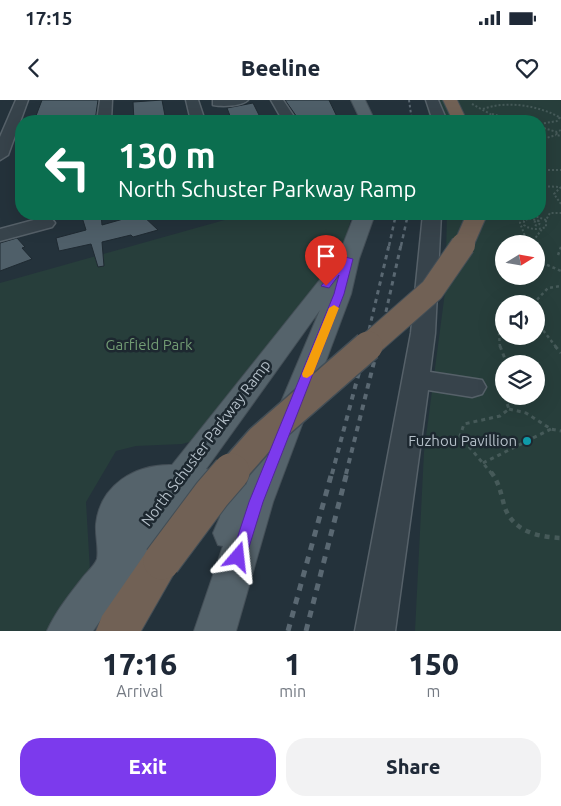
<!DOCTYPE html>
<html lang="en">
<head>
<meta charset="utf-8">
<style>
  body { margin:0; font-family:Ubuntu,sans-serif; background:#f2f2f3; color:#1f2937; height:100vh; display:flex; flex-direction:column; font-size:19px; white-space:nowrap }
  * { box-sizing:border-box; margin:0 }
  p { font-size:16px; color:#747a83 }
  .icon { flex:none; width:28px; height:28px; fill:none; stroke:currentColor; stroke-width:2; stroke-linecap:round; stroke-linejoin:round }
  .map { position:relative; height:531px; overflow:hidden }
  .details { display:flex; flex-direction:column; background:#fff; flex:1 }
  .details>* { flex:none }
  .guide { position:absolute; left:15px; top:15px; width:531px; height:105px; border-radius:20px; box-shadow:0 5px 20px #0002; background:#0b6e4f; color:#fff; overflow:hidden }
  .needle { width:32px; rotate:79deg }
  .controls { position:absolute; left:495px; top:135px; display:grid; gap:10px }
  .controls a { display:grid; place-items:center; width:50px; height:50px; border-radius:50%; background:#fff; box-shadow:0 5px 20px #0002; font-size:25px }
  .pin { position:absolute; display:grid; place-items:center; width:42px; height:42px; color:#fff; margin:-51px -21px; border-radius:50% 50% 50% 0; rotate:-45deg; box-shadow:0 0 5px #0007 }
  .pin .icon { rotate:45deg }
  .me { position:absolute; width:55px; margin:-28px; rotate:17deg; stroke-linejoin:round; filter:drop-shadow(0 0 4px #0008) }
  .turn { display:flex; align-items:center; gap:18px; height:105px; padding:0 20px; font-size:22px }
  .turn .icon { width:65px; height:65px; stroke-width:2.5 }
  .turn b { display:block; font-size:35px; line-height:42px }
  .eta { display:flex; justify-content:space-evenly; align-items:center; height:85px; text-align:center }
  .eta b { font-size:30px; font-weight:800; line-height:35px }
  .action { display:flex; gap:10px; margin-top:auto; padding:10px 20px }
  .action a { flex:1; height:58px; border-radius:20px; background:#7c3aed; color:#fff; font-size:20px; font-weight:800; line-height:58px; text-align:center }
  .action a+a { background:#f2f2f3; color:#1f2937 }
  .status { display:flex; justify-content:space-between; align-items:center; height:35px; padding:0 25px; background:#fff; direction:ltr }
  .status svg { height:14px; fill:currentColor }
  header { display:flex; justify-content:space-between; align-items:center; height:65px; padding:0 20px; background:#fff; font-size:22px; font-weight:800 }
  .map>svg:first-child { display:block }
</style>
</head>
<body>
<div class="status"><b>17:15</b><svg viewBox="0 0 49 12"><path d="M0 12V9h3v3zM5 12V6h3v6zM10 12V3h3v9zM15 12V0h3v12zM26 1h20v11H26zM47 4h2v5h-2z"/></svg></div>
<header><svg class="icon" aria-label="back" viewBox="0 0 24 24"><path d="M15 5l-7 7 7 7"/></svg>Beeline<svg class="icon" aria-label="heart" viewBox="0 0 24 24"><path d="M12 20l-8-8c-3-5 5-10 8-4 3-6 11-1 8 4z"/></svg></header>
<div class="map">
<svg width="561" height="531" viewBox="0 0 561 531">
  <rect width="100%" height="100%" fill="#24323b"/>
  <g fill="#273e3b" fill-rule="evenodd">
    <path d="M425 0H561V531H415L424 352 445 192 447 114H540V21H430ZM504 144H536V176H504ZM504 204H536V236H504ZM504 264H536V296H504Z"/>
    <path d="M246 114H352L341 158 200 339 182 344 136 346 116 351 86 402 90 471 55 531H0V183Z"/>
  </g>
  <g fill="#4f5f69" stroke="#1f2a32">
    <path d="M42 0H98L95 21H34Z"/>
    <path d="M162 0 166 21H134L133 2Z"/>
    <path d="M285 0H329L339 21 299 20Z"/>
    <path d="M253 3 262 21H232L227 8Z"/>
    <path d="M81 114H101L102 125 141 114 158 130 133 137 131 135 102 142 104 166 98 167 91 144 59 151 56 138 86 130Z"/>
    <path d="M17 138 25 147 22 148 32 159 0 171V143Z"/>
  </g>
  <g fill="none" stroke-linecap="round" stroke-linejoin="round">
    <defs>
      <g id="minor">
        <path d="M16 0H28L8 55 0 60V37Z"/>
        <path d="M100 0H112L111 21H97Z"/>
        <path d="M186 0H198L205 21H191Z"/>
        <path d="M213 0H248C242 6 223 7 213 5Z"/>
        <path d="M271 0H283L297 21H283Z"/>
        <path d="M426 0H438L447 21H433Z"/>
        <path d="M423 114H441L435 233 430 272 482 280 486 287 482 294 472 297 428 290 395 531H355L411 233Z"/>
        <path d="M45 117 52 119 55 123 52 127 0 141V129Z"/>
      </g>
      <g id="major">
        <path d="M351 0H365L375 21H361Z"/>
        <path d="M355 114H375L359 159 351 194 273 402 236 531H194L223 446 218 445 213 433 220 417 221 405 210 398 189 394 93 531H47C56 511 70 494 83 477 87 472 95 465 97 459 99 449 95 435 96 424 100 385 135 364 172 365L338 157ZM320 210 246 385 235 378 206 369Z"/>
      </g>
      <g id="highway">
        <path d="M443 0H457L467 21H453Z"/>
        <path d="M162 443 175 448 181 461 141 531H96L102 516 149 448Z"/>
      </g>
    </defs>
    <use href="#minor" stroke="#566169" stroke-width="3"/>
    <use href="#major" stroke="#444f57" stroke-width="2"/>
    <use href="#highway" stroke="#434e56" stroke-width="2"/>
    <g stroke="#465a59" stroke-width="2" stroke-dasharray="2 2" stroke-linecap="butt">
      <path d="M472 4 492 15 497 21"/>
      <path d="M483 9C507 0 540 6 561 18"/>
      <path d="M492 14 517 21"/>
      <path d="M540 24 557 21 560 17"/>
      <path d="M540 27 557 32 561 30"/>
      <path d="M557 33 556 35 561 36"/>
      <path d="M540 40 556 35"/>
      <path d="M540 70H561"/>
      <path d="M540 86 560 87"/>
      <path d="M561 87 554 94 561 104"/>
      <path d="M522 114 520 123 528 144"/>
      <path d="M529 114 546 120"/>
      <circle cx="537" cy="123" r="2.5"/>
      <path d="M539 121 529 118 524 121V125C531 130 538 130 546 127V120L550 113H561"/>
      <path d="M531 144 542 129"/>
    </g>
    <g stroke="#465a59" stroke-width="2.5" stroke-dasharray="3 3" stroke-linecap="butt">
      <path d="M558 155 561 147"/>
      <path d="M536 160 561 171"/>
      <path d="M533 204 548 188 561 186"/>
      <path d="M536 221 556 247"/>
      <path d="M500 247 499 235 504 225"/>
    </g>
    <g stroke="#465a59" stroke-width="3" stroke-dasharray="4 4" stroke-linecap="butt">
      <path d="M500 246 507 264"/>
      <path d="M555 246 561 253"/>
      <path d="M509 309 526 313 551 329 561 331"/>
      <path d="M483 363 551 329"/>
      <path d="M492 374 460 336 464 324 500 316 509 309 504 295"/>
    </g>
    <path stroke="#465a59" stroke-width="4.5" stroke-dasharray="5 5" stroke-linecap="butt" d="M491 372C500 384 501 395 505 408 514 432 539 437 561 438"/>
    <use href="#minor" fill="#37434b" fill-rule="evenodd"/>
    <use href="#major" fill="#55636b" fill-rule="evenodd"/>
    <use href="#highway" fill="#716155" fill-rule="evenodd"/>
    <path stroke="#5a6872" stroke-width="2" stroke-dasharray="2.5 2.5" stroke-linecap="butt" d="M409 0 412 21"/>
    <g stroke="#5a6872" stroke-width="2.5" stroke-dasharray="4 4" stroke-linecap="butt">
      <path d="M389 146 396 114"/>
      <path d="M401 146 408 114"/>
    </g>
    <g stroke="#5a6872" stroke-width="3" stroke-dasharray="4.5 4.5" stroke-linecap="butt">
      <path d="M365 247 389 145"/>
      <path d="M378 247 401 145"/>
    </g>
    <g stroke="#5a6872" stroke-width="4" stroke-dasharray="5.5 5.5" stroke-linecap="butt">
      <path d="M332 374 366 246"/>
      <path d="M346 374 378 246"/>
    </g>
    <g stroke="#5a6872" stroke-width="5" stroke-dasharray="7 7" stroke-linecap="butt">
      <path d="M288 531 332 372"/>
      <path d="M306 531 347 372"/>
    </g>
    <defs>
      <path id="highway-bridge-far3" d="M463 146 477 114"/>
      <path id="highway-bridge-far2" d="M367 247 432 190 463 145"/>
      <path id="highway-bridge-far1" d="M230 374 260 340 368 246"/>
      <path id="highway-bridge" d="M162 461 212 394 231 372"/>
    </defs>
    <use href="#highway-bridge-far3" stroke="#434e56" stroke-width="21" stroke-linecap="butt"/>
    <use href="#highway-bridge-far2" stroke="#434e56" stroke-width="26" stroke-linecap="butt"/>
    <use href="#highway-bridge-far1" stroke="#434e56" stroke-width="32" stroke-linecap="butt"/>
    <use href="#highway-bridge" stroke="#434e56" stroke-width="39" stroke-linecap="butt"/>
    <use href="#highway-bridge-far3" stroke="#716155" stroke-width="19"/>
    <use href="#highway-bridge-far2" stroke="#716155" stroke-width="24"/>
    <use href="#highway-bridge-far1" stroke="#716155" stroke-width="29"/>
    <use href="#highway-bridge" stroke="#716155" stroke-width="37"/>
  </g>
  <path fill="#7c3aed" stroke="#51269a" d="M345 157 353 159 344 194 263 402 246 457 244 462 238 464 233 462 231 457 249 402 334 194 339 175 329 188 321 186Z"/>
  <path fill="#f59e0b" d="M334 205 339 208 313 274 307 278 303 277 302 274 329 208Z"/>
  <circle fill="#0f9aa8" stroke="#1d2830" stroke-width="2" cx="527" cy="341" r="5"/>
  <g text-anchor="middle" stroke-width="5" stroke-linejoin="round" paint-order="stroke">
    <g font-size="15" fill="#729c74" stroke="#1d2830">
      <text x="149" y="250">Garfield Park</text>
    </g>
    <g font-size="15" fill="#b3bec7" stroke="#1d2830" text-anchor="end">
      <text x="517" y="346">Fuzhou Pavillion</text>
    </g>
    <g font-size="15" fill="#b3bec7" stroke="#1d2830">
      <text transform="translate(206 343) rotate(-53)" y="5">North Schuster Parkway Ramp</text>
    </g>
  </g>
</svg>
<div class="controls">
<a><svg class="needle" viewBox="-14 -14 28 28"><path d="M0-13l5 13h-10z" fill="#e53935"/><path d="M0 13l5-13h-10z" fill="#747a83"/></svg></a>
<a><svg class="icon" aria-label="sound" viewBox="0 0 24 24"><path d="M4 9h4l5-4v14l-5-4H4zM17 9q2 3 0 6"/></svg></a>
<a><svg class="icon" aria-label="layers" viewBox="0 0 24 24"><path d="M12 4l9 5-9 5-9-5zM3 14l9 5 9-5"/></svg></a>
</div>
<div class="pin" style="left:326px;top:186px;background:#d93025"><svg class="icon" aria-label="arrive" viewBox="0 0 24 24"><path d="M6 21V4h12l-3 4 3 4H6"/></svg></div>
<svg class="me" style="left:238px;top:457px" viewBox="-20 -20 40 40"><path d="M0-17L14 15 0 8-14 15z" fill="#7c3aed" stroke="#fff" stroke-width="4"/></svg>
<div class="guide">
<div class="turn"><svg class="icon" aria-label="left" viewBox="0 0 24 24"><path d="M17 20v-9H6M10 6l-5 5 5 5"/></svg><div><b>130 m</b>North Schuster Parkway Ramp</div></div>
</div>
</div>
<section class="details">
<div class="eta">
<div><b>17:16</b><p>Arrival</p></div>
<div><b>1</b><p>min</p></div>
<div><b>150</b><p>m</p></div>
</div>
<div class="action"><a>Exit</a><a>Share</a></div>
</section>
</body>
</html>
